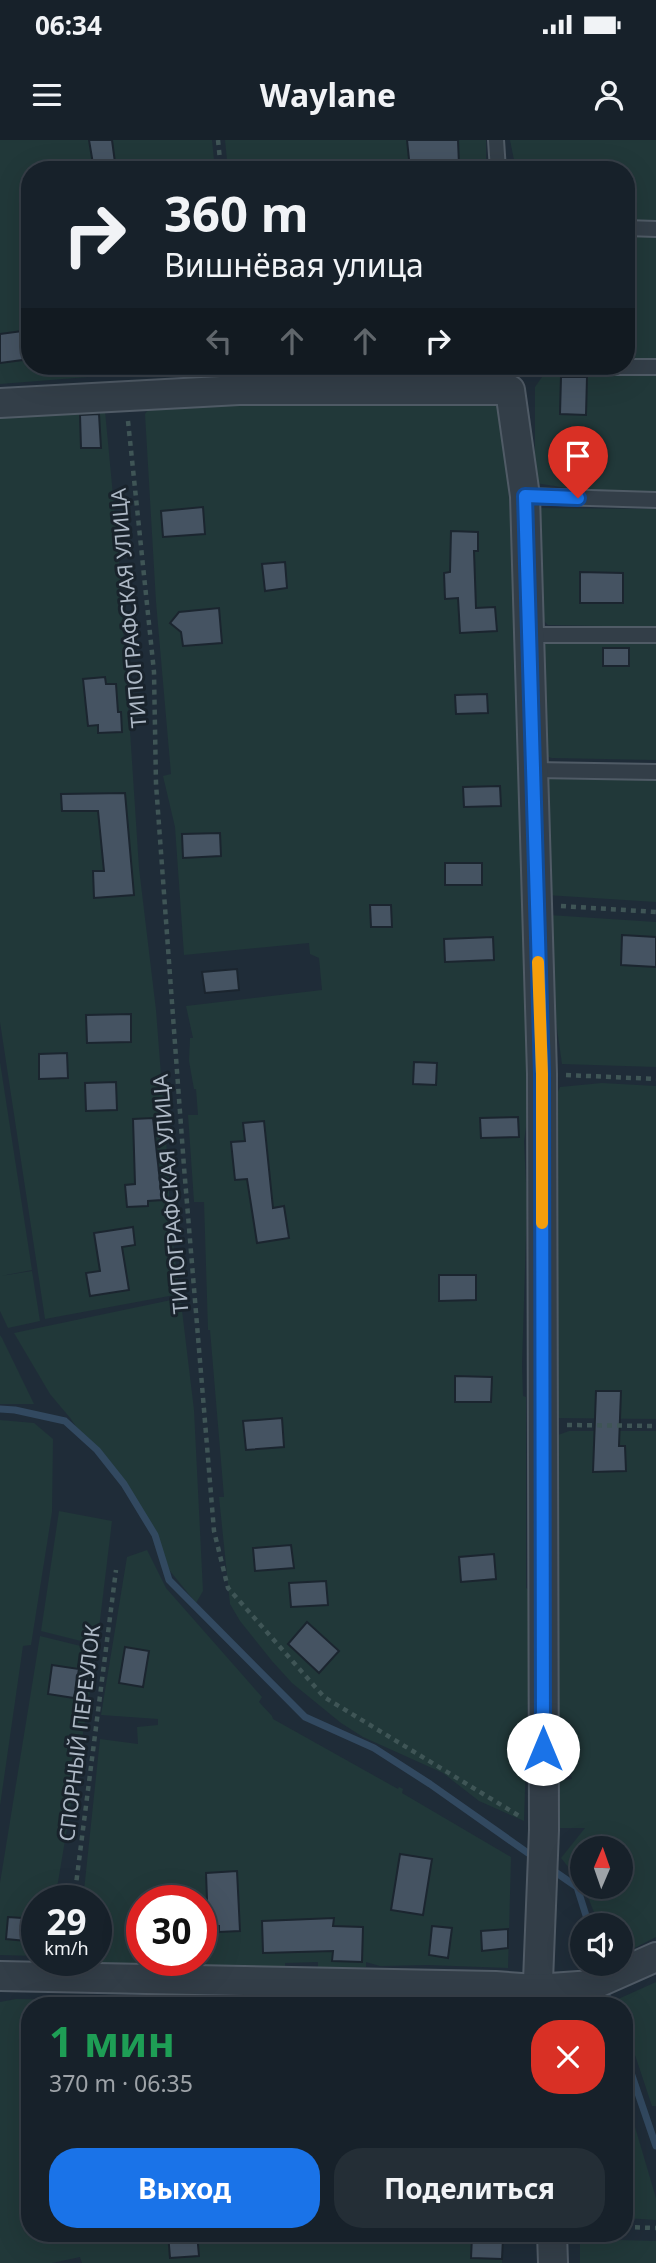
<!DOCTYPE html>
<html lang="ru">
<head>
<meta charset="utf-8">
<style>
  body { margin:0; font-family:"Noto Sans",sans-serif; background:#242e36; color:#f1f3f6; height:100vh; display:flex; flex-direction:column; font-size:26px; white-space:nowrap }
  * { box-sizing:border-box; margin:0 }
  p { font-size:23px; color:#9ea3a8 }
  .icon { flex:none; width:38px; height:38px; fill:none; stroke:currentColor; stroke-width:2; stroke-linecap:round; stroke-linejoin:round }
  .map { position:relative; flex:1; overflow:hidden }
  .panel { position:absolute; left:21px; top:1857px; width:612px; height:245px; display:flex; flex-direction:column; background:#17212a; border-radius:28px; box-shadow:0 7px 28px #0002,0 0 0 2px #363e47 }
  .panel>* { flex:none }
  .banner { position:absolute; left:21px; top:21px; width:614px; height:214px; border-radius:28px; box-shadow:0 7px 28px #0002,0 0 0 2px #363e47; background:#17212a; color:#f1f3f6; overflow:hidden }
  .needle { width:46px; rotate:2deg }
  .fabs { position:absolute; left:570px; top:1696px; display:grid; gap:14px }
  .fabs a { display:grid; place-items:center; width:63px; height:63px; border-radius:50%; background:#17212a; box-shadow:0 7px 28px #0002,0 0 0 2px #363e47; font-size:35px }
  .speed { position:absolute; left:21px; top:1745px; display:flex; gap:14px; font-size:35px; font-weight:700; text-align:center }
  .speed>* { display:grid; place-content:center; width:91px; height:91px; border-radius:50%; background:#17212a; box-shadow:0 7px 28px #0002,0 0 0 2px #363e47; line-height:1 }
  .speed small { font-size:18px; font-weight:400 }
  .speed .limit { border:10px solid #d22; background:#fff; color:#111 }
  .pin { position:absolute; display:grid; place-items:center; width:60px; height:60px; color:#fff; margin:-72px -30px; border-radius:50% 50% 50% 0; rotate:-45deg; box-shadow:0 0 7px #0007 }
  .pin .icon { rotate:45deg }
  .me { position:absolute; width:77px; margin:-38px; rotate:0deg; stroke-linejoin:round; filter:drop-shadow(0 0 5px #0008) }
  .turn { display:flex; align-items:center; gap:24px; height:147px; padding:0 28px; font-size:32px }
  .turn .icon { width:91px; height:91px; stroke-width:2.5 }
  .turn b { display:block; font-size:49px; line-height:60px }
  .lanes { display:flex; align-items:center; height:66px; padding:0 28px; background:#0003; justify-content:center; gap:35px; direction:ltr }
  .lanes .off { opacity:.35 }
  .round { display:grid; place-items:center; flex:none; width:74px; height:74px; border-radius:28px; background:#242e36 }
  .summary { display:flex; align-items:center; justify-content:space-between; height:119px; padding:0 28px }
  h1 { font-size:42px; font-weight:700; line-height:52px; color:#1e9e55 }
  .cta { display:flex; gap:14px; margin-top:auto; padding:14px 28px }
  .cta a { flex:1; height:80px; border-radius:28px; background:#1a73e8; color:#fff; font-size:28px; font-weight:700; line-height:80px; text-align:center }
  .cta a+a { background:#242e36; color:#f1f3f6 }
  .status { display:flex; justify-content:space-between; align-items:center; height:49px; padding:0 35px; background:#17212a; direction:ltr }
  .status svg { height:19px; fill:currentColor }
  header { display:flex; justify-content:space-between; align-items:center; height:91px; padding:0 28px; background:#17212a; font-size:32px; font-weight:700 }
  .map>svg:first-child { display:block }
</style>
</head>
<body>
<div class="status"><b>06:34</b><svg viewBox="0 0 49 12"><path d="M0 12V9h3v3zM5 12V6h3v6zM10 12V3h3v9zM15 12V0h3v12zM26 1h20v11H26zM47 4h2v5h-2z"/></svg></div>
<header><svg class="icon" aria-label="menu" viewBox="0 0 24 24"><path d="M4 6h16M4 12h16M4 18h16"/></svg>Waylane<svg class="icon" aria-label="person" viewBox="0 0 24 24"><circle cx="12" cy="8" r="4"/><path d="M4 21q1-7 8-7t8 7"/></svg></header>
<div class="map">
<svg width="656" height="2123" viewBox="0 0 656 2123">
  <rect width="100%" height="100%" fill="#1f2c38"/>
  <g fill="#213839" fill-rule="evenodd">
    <path d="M0 0H212L215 30H30V226H228L225 233 126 234 0 244Z"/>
    <path d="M225 0H486V30H228Z"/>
    <path d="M510 0H656V82L627 80 626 30H516Z"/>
    <path d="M656 96V219H627V97Z"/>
    <path d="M245 226H497L493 232 309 234 308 230 249 233Z"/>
    <path d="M656 233V354L600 353 535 343V247L542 237Z"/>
    <path d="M492 261 503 265 513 422 524 785 523 830 530 919V959L524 1001 527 1063 522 1225 523 1256 526 1257V1448L528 1449 530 1492 524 1681 479 1661 443 1633 363 1597 341 1583 292 1543 272 1521 240 1481 230 1464 219 1357H224L210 1190H208L204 1062H194L188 975H198L196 949H194L189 921 190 898H193L186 866 322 850 319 818 310 814 309 803 184 815 175 687 163 636 171 634 156 462 145 274 151 266Z"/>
    <path d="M105 271 118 408 139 728 156 870 169 1039V1074L180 1154 45 1179 0 882V275Z"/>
    <path d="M536 368 656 369V487L548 485 542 479 541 427Z"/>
    <path d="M546 504H656V620L552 618 541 615 540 508Z"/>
    <path d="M548 639 656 640V762L546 755 543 644Z"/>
    <path d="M549 775 656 782V927L562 924 549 833Z"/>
    <path d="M0 922 32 1130 1 1136 32 1131 40 1181 8 1188 0 1171Z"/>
    <path d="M602 943 656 946V1279L551 1278 555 958 560 947Z"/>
    <path d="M176 1159V1163L181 1162 194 1270 203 1451 196 1463 170 1431 156 1396 104 1315 82 1296 71 1279 50 1254 14 1193Z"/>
    <path d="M0 1195 2 1198 34 1264H0Z"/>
    <path d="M0 1280 34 1283 53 1299 52 1372 31 1505 23 1506 0 1666Z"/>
    <path d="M569 1291H656V1797L621 1815V1785H599L584 1747 621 1746V1708H583V1745L561 1718 585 1688H555L552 1641 572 1639 557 1582 550 1298Z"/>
    <path d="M59 1371 112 1381 97 1505 41 1491Z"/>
    <path d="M147 1410 166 1448 262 1557 259 1562 272 1576 273 1579 398 1649 399 1647 403 1649 402 1653 511 1717 508 1828 428 1825 380 1826 366 1822V1827L318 1829V1822L285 1823V1828L76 1826 77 1820H96V1760H83L100 1599 138 1604 137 1587 158 1585V1579L101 1575 127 1417ZM142 1760H201V1820H142Z"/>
    <path d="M40 1496 97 1510 55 1760H37V1816L0 1815V1743Z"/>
    <path d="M656 1842V1966H652L625 1885V1866L618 1865 616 1860Z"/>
    <path d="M16 1859 70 1860 120 1865 30 1866V2093H373L503 2098 502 2123H82L80 2117 52 2123H0V1862Z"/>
    <path d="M509 1859 510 1865 244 1866 265 1865Z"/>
    <path d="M625 1953 656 2058V2080L625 2078Z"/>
    <path d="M580 2099 656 2101V2123H580Z"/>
  </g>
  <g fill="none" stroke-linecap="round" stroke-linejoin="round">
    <g stroke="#324960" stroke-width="7">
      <path d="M0 1269 15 1270 65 1281 97 1310 124 1344 155 1395 169 1440 305 1577 374 1608 430 1644 535 1718"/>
      <path d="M551 1729 577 1747 589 1785"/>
      <path d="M605 1848 610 1866"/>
      <path d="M625 1915 656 2006"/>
    </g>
  </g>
  <g fill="#455362" stroke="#1b252f" stroke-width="2">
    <path d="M89 0H112L116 30H94Z"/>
    <path d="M407 0H458L459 25 410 29Z"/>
    <path d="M30 190V219L0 223V194Z"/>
    <path d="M561 237H587L586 275 560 274Z"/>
    <path d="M99 274 101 308H81L80 275Z"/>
    <path d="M203 367 205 394 163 397 161 371Z"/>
    <path d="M451 391 478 392V411H474L476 468 495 467 497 491 460 493 458 458 445 459 444 433 450 432Z"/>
    <path d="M285 422 287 448 265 451 262 424Z"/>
    <path d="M580 432 623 433V463H580Z"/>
    <path d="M219 468 222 503 183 506 181 492 170 483 179 472Z"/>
    <rect x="603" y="508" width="26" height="18"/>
    <path d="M105 537 106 544H116L118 572H121L122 592 98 593V585L88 586 83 539Z"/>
    <path d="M487 554 488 573 456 574 455 555Z"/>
    <path d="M500 646 501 666 464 667 463 647Z"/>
    <path d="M125 653 134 755 94 758 93 731H104L98 671H62L61 654Z"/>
    <path d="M220 693 221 716 183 718 182 694Z"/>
    <rect x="445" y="723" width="37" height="22"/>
    <path d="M370 765H391L392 787H371Z"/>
    <path d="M622 795 656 797V827L621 825Z"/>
    <path d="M493 797 494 820 445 822 444 799Z"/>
    <path d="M237 829 239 850 205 853 202 832Z"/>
    <path d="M131 874V902L87 903 86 875Z"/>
    <path d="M67 913 68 938 39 939V914Z"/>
    <path d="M414 922 437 923 436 945 413 944Z"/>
    <path d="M116 942 117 970 86 971 85 943Z"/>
    <path d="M518 977 519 997 481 998 480 978Z"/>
    <path d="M153 978 162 1060 148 1061V1066L127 1067 125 1045 135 1044 133 979Z"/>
    <path d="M264 981 273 1068 284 1066 289 1098 257 1103 247 1039 235 1040 231 1002 245 1001 243 983Z"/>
    <path d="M133 1087 135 1105 122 1107 129 1150 90 1156 86 1133 100 1131 94 1093Z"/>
    <path d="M439 1135H476V1160L439 1161Z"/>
    <path d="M455 1236 492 1237 491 1262H455Z"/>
    <path d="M596 1251H621L619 1306H625L626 1331 593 1332Z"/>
    <path d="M282 1278 284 1307 246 1310 243 1281Z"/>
    <path d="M291 1405 294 1428 255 1431 253 1408Z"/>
    <path d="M494 1414 496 1439 461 1442 459 1417Z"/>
    <path d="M326 1441 328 1465 291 1467 289 1443Z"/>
    <path d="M307 1482 339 1511 319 1533 288 1504Z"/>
    <path d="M125 1507 149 1511 143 1547 119 1543Z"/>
    <path d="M52 1525 79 1529 74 1558 48 1554Z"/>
    <path d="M400 1714 432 1719 423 1775 391 1770Z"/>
    <path d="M237 1731 240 1791 219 1792V1786H208L206 1733Z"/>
    <path d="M8 1777 37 1779V1802L6 1799Z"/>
    <path d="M334 1778 333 1786 363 1787 362 1822 332 1821 333 1811 263 1813 262 1781Z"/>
    <path d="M432 1786 452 1788 448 1818 429 1815Z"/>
    <path d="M508 1789V1808L482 1811 481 1791Z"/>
    <path d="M168 2093H197L199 2116 170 2118Z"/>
    <path d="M472 2096 503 2098 502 2119 471 2118Z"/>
  </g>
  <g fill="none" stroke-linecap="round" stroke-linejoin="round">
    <defs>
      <g id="service">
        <path d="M496 0 498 30"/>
        <path d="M626 88 656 89"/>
        <path d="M513 227H656"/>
        <path d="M525 356 656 360"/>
        <path d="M528 495H656"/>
        <path d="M534 630 656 632"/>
      </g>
      <g id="minor">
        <path d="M0 263 239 250H510L525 356 542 934 544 1690 537 1866"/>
        <path d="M0 1836 495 1846 536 1849 593 1845 656 1817"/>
        <path d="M552 2093 553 2123"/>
      </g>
    </defs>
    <use href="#service" stroke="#505b66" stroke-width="18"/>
    <use href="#minor" stroke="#505b66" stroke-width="32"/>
    <g stroke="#3f5556" stroke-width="4.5" stroke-dasharray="5 5" stroke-linecap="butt">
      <path d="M218 0 221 30"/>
      <path d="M128 281 154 532 156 644 184 1027 214 1391 228 1448 324 1557 521 1677"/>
      <path d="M561 766 656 772"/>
      <path d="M566 935 656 939"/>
      <path d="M567 1285 656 1286"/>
      <path d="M74 1760 116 1430"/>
      <path d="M625 2087 656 2088"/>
    </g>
    <use href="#service" stroke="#333e48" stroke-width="14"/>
    <use href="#minor" stroke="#333e48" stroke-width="28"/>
  </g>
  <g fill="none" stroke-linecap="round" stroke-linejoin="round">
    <defs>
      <path id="route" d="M543 1609 542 934 525 356 578 358"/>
    </defs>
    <use href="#route" stroke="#114b97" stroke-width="18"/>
    <use href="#route" stroke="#1a73e8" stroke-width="12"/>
    <path stroke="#f59e0b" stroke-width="12" d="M538 822 542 934V1083"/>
  </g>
  <g text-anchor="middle" stroke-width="6" stroke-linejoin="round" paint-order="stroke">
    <g font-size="21" fill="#adb8c5" stroke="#19232c">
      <text transform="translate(129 468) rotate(-95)" y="7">ТИПОГРАФСКАЯ УЛИЦА</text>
      <text transform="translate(171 1054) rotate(-95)" y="7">ТИПОГРАФСКАЯ УЛИЦА</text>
      <text transform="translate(80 1593) rotate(-83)" y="7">СПОРНЫЙ ПЕРЕУЛОК</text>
    </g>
  </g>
</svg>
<div class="fabs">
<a><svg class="needle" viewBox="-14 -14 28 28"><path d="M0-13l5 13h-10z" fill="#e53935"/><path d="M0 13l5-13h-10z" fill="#9ea3a8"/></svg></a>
<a><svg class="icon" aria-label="sound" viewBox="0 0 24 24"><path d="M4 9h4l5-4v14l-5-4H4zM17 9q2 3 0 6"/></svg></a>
</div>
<div class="speed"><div>29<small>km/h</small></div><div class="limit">30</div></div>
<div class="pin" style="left:578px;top:358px;background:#d93025"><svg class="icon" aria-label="arrive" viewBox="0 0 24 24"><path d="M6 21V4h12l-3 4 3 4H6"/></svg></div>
<svg class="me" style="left:543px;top:1609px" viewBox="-20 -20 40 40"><circle r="19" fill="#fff"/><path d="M0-13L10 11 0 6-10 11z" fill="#1a73e8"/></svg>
<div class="banner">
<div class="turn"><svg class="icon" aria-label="right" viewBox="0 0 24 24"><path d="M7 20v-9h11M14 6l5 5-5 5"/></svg><div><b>360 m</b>Вишнёвая улица</div></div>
<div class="lanes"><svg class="icon off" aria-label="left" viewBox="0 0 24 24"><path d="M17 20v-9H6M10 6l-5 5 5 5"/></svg><svg class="icon off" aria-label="ahead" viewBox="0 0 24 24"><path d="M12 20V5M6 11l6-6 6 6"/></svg><svg class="icon off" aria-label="ahead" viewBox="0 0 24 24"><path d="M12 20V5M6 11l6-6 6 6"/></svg><svg class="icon" aria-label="right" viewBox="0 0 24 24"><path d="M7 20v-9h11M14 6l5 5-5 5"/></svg></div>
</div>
<section class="panel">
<div class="summary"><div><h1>1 мин</h1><p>370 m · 06:35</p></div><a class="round" style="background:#d93025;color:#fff"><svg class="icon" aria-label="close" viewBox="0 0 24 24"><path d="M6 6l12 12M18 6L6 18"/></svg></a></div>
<div class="cta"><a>Выход</a><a>Поделиться</a></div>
</section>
</div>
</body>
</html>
